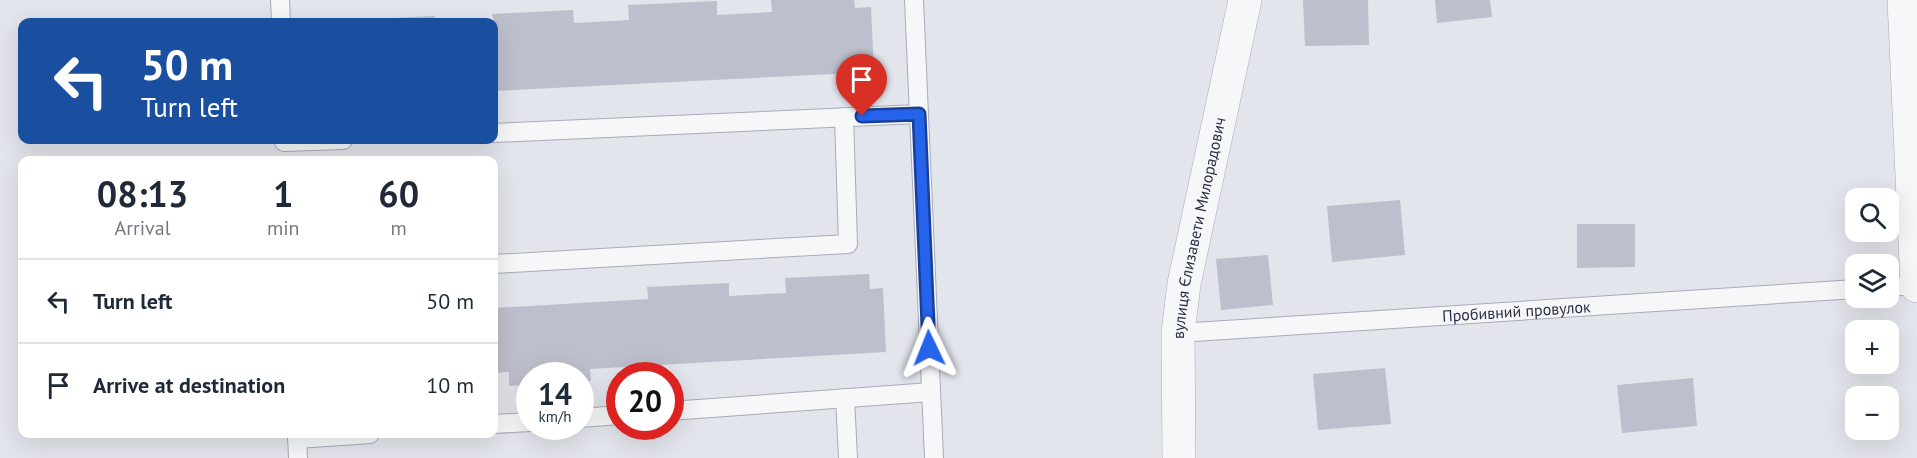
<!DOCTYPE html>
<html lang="en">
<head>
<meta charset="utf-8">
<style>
  body { margin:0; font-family:"PT Sans",sans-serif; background:#f6f6f7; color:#1f2937; height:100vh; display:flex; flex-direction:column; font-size:22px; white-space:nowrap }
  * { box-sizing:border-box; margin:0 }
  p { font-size:20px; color:#747a83 }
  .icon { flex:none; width:33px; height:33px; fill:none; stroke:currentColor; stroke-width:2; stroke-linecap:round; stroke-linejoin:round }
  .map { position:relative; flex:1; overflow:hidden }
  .drawer { position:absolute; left:18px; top:156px; width:480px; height:282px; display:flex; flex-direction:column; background:#fff; border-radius:12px; box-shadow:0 6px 24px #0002 }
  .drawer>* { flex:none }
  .guide { position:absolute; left:18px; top:18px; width:480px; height:126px; border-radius:12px; box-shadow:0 6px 24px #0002; background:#1a4fa0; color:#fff; overflow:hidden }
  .buttons { position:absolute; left:1845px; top:188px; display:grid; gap:12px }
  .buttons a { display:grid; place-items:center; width:54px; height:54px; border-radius:12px; background:#fff; box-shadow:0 6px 24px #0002; font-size:30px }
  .speed { position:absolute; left:516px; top:362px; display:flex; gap:12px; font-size:30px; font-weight:700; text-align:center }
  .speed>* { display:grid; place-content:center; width:78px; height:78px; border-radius:50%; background:#fff; box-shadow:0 6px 24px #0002; line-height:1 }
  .speed small { font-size:15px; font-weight:400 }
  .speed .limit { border:9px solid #d22; background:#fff; color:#111 }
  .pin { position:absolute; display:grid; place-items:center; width:51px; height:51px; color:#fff; margin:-62px -26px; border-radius:50% 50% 50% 0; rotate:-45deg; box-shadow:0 0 6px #0007 }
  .pin .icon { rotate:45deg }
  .me { position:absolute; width:66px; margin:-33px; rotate:358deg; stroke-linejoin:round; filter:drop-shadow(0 0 4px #0008) }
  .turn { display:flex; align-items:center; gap:21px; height:126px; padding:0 24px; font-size:27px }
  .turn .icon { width:78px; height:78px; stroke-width:2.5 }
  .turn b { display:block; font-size:42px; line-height:51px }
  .eta { display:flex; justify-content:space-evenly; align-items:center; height:102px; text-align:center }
  .eta b { font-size:36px; font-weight:700; line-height:42px }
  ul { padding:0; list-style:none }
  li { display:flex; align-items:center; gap:18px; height:84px; padding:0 24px; border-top:2px solid #e0e1e3 }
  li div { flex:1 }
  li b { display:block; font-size:22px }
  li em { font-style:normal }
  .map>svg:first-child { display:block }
</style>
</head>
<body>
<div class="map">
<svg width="1917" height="458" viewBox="0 0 1917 458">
  <rect width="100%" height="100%" fill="#e3e5ec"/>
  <g fill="#bdc0cc">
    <path d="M771 0H854L855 8 871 7 874 72 494 91V22L492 14 573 10 574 23 629 20 628 5 717 1V15L772 12Z"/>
    <path d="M1303 0H1368L1369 45 1305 46Z"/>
    <path d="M1435 0H1490L1492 17 1437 23Z"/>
    <path d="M435 16V22H351V20Z"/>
    <path d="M1400 200 1405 255 1332 262 1327 206Z"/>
    <path d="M1577 224H1635V267L1577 268Z"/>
    <path d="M1268 255 1273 305 1221 310 1216 259Z"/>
    <path d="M869 274 870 289 883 288 886 352 590 369 591 381 580 382V375H530V385L509 386V372L494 373V308L648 299 647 287 729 283V296L786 293 785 278Z"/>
    <path d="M1385 368 1391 424 1318 430 1313 374Z"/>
    <path d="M1693 378 1697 426 1622 433 1617 385Z"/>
  </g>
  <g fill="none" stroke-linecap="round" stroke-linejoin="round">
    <defs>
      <g id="lane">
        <path d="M280 0 281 22"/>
        <path d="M914 0 934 458"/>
        <path d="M494 133 919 114"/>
        <path d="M284 142 343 140"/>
        <path d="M494 264 848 244 844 117"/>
        <path d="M1888 287 1917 285"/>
        <path id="s1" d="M1178 333 1856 289"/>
        <path d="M845 398 848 458"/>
        <path d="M670 411 931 392"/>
        <path d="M580 418 620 415"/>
        <path d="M494 424 530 422"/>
        <path d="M297 434 298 458"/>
        <path d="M297 439 370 434"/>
      </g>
      <g id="street">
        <path d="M1904 0 1917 286"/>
        <path id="s2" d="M1179 458 1178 333 1184 284 1245 0"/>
      </g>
    </defs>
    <use href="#lane" stroke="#a8abb7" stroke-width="20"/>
    <use href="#street" stroke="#a8abb7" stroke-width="34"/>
    <use href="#lane" stroke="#f6f7f9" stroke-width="18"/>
    <use href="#street" stroke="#f6f7f9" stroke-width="33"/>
  </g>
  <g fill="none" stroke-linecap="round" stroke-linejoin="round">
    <defs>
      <path id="route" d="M862 116 919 114 929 348"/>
    </defs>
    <use href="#route" stroke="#184099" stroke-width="15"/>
    <use href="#route" stroke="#2563eb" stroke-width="10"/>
  </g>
  <g text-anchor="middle" stroke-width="4.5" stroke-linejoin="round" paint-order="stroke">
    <g font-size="16" fill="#2a3045" stroke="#f3f4f9">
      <text dy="6" stroke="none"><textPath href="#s2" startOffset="232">вулиця Єлизавети Милорадович</textPath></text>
      <text dy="6" stroke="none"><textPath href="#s1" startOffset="339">Пробивний провулок</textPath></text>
    </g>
  </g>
</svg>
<div class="buttons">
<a><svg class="icon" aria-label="search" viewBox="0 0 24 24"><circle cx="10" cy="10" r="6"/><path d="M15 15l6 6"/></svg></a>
<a><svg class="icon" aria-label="layers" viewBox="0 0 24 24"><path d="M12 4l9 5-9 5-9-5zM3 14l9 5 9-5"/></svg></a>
<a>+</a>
<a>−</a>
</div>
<div class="speed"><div>14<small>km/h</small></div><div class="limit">20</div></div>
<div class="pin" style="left:862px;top:116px;background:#d93025"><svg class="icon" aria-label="arrive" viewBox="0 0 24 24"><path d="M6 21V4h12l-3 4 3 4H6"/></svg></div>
<svg class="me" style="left:929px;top:348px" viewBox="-20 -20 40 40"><path d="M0-17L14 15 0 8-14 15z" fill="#2563eb" stroke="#fff" stroke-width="4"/></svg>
<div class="guide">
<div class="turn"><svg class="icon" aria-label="left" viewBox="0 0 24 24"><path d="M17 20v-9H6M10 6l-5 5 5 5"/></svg><div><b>50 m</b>Turn left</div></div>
</div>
<section class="drawer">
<div class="eta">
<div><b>08:13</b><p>Arrival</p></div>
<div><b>1</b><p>min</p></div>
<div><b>60</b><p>m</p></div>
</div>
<ul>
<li><svg class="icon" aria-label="left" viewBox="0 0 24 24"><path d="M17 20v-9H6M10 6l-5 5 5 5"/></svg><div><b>Turn left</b></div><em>50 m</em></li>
<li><svg class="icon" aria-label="arrive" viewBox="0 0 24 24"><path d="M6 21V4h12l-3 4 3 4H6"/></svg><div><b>Arrive at destination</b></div><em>10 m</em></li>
</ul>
</section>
</div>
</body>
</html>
